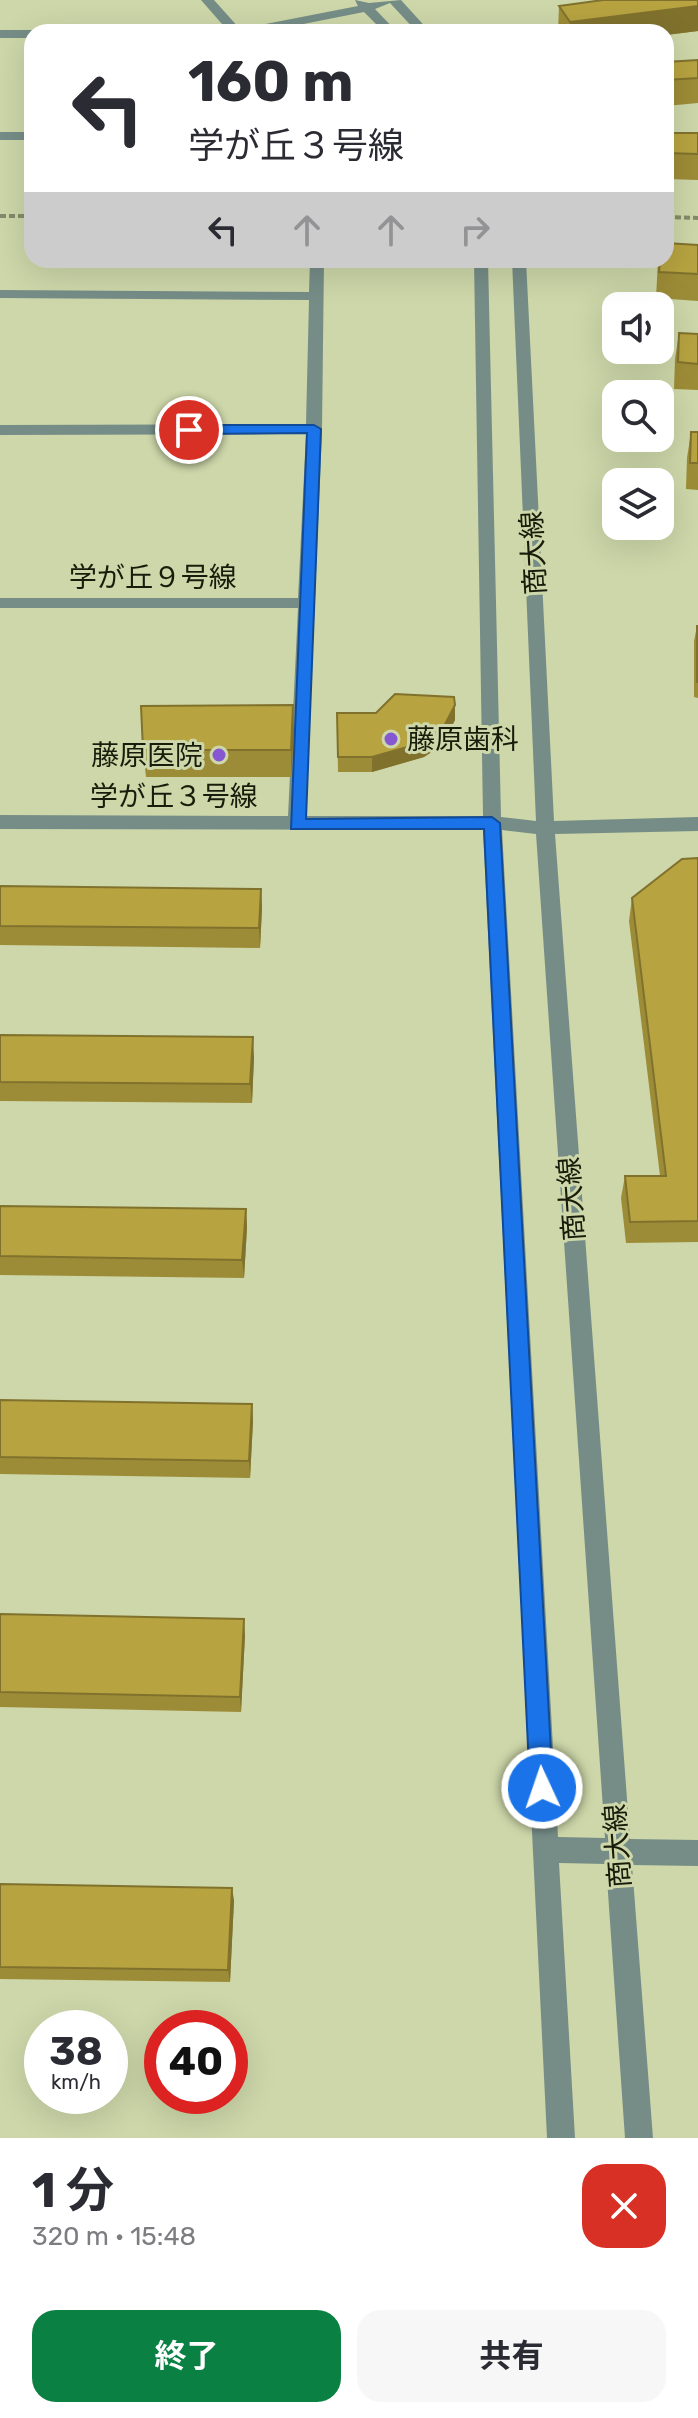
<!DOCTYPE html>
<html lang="ja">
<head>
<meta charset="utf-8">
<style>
  body { margin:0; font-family:Rubik,"Noto Sans JP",sans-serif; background:#f7f7f7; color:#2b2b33; height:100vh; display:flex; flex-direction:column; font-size:30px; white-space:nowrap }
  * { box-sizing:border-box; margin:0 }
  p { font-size:26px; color:#7c7c81 }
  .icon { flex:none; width:44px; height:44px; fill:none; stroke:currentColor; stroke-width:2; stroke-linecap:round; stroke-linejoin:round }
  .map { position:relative; height:2138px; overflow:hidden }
  .details { display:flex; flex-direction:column; background:#fff; flex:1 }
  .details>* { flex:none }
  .top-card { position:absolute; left:24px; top:24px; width:650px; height:244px; border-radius:24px; box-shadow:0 8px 32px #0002; background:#fff; color:#2b2b33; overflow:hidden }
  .tools { position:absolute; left:602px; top:292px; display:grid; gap:16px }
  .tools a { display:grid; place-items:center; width:72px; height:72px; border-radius:16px; background:#fff; box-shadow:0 8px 32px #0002; font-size:40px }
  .speed { position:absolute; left:24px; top:2010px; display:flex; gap:16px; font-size:40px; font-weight:700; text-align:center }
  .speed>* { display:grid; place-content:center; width:104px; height:104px; border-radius:50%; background:#fff; box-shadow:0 8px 32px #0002; line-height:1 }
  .speed small { font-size:20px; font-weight:400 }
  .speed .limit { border:12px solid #d22; background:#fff; color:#111 }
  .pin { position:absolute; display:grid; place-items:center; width:68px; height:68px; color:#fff; margin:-34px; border:4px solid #fff; border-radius:50%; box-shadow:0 2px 8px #0007 }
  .me { position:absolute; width:88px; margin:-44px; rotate:357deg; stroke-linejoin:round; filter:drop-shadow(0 0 6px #0008) }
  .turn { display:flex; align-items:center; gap:28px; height:168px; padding:0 32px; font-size:36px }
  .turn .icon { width:104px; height:104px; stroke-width:2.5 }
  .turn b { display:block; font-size:56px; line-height:68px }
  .lanes { display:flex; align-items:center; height:76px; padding:0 32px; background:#0003; justify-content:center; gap:40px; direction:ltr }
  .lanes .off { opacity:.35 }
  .round { display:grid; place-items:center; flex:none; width:84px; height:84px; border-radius:24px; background:#f7f7f7 }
  .head { display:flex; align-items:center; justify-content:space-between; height:136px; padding:0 32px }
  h1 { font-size:48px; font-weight:700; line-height:60px }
  .action { display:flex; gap:16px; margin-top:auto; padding:16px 32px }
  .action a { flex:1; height:92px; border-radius:24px; background:#0b8043; color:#fff; font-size:32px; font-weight:700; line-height:92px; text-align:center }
  .action a+a { background:#f7f7f7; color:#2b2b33 }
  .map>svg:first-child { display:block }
</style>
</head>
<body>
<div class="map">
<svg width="698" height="2138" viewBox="0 0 698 2138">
  <rect width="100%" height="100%" fill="#cdd7a9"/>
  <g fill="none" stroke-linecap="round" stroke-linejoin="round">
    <g stroke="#848b69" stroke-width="4" stroke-dasharray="6 3" stroke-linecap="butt">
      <path d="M0 216H32"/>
      <path d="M666 217 698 218"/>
    </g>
    <g fill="#768d87" fill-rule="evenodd">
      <path d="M201 0H214L240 29 358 6 355 0 369 3 401 0 430 32H417L390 3 375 9 397 32H384L364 12 263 32H229Z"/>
      <path d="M0 30H32L37 32H32V38H0Z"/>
      <rect x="0" y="132" width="32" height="8"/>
      <path d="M310 260H324L322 429 306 816H483L474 260H488L501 817 536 821 512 260H526L554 821 698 817V831L555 834 630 1839 698 1840V1866L632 1865 653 2138H625L606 1864 559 1863 575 2138H547L483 830 0 829V815L288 816 298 608H0V598H298L306 434 0 435V425L306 424 309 300 0 298V290L309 292ZM502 830 536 834 605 1838 558 1837Z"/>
    </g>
  </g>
  <g fill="#9d8c37">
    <path d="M559 6 698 31 666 35V32H558Z"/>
    <path d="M698 60V103L666 106V62Z"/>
    <path d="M666 133H698V180L666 179Z"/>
    <path d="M698 245V301L656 298 658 260H666Z"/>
    <path d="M679 333 698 334V390L674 389 675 359Z"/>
    <path d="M691 432H698V490L686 489 687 458Z"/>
    <path d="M697 626H698V698L694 697V641Z"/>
    <path d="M293 705 294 731 291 777H146L143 750Z"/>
    <path d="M337 713 455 720 442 745 424 757 372 772H338Z"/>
    <path d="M698 858V1242L626 1243 621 1198 625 1176H660L629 921 632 898Z"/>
    <path d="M0 886 261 889 262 908 260 948 0 945Z"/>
    <path d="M0 1035 254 1057 252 1103 0 1101Z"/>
    <path d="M0 1206 246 1209 247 1227 244 1278 0 1275Z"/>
    <path d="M0 1400 252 1404 253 1421 250 1478 0 1474Z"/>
    <path d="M0 1614 245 1635 241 1712 0 1707Z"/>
    <path d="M0 1884 234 1900 230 1982 0 1979Z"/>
  </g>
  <g fill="#80722d">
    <path d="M698 6V31L666 35V32H569L570 22Z"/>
    <path d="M293 705 294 731 291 777V750Z"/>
    <path d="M455 705V720L442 745 424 757 372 772V757Z"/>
    <path d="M261 889 262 908 260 948 259 928Z"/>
    <path d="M253 1037 254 1057 252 1103 250 1084Z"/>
    <path d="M246 1209 247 1227 244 1278 242 1260Z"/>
    <path d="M252 1404 253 1421 250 1478 249 1461Z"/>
    <path d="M244 1619 245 1635 241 1712 240 1697Z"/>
    <path d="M232 1888 234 1900 230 1982 228 1970Z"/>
  </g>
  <g fill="#b7a340" stroke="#80722d" stroke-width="2">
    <path d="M603 0H698V6L570 22 559 6Z"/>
    <path d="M698 60V78L666 80V62Z"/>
    <path d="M666 133H698V154L666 153Z"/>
    <path d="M666 243 698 245V274L659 272 660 260H666Z"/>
    <path d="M679 333 698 334V364L678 362Z"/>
    <path d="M691 432H698V463H690Z"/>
    <rect x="697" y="626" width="1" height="56"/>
    <path d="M395 694 454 697 455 705 442 730 425 742 372 757H338L337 713H376Z"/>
    <path d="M293 705 291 750H143L141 706Z"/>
    <path d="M698 858V1221L630 1222 625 1176H666L632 898 682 859Z"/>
    <path d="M0 886 261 889 259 928 0 926Z"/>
    <path d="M0 1035 253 1037 250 1084 0 1082Z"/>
    <path d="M0 1206 246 1209 242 1260 0 1256Z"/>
    <path d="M0 1400 252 1404 249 1461 0 1457Z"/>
    <path d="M0 1614 244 1619 240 1697 0 1692Z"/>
    <path d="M0 1884 232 1888 228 1970 0 1967Z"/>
  </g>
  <path fill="#1a73e8" stroke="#114b97" stroke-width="2" d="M314 425 321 429 306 819 492 817 500 823 553 1788 550 1796 542 1800 533 1796 530 1788 484 829H291L307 433 189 434 182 430 189 425Z"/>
  <g fill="#8557d0" stroke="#cdd7a9" stroke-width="3">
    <circle cx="391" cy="739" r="8"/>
    <circle cx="219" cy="755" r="8"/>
  </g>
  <g text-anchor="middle" stroke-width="6" stroke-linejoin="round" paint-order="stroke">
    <g font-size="28" fill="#191c0b" stroke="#cdd7a9">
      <text transform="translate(533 553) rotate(-93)" y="10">商大線</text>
      <text x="153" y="587">学が丘９号線</text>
      <text x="174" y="806">学が丘３号線</text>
      <text transform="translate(571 1199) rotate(-94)" y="10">商大線</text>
      <text transform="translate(617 1846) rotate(-94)" y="10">商大線</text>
    </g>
    <g font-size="28" fill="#191c0b" stroke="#cdd7a9" text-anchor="start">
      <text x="407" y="749">藤原歯科</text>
      <text x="203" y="765" text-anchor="end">藤原医院</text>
    </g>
  </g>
</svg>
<div class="tools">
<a><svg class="icon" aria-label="sound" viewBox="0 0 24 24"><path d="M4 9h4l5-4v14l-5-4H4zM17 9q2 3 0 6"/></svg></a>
<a><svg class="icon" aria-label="search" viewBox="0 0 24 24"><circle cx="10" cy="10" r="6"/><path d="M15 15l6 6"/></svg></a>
<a><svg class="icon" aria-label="layers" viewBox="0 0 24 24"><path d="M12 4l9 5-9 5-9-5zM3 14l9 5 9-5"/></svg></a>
</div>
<div class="speed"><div>38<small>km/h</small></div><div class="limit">40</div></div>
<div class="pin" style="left:189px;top:430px;background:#d93025"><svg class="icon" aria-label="arrive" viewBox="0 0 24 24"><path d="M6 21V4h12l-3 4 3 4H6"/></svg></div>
<svg class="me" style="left:542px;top:1788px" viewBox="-20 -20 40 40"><circle r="17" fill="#1a73e8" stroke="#fff" stroke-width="3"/><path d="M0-11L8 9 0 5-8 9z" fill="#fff"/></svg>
<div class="top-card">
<div class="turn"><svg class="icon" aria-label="left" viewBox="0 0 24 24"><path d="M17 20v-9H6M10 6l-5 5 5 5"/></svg><div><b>160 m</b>学が丘３号線</div></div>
<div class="lanes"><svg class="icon" aria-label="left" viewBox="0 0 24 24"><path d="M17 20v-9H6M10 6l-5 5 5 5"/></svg><svg class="icon off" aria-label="ahead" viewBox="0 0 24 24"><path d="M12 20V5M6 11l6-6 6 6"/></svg><svg class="icon off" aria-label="ahead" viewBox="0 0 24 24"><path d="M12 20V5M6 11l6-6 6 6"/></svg><svg class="icon off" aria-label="right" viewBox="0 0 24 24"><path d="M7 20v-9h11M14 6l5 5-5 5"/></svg></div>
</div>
</div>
<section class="details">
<div class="head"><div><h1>1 分</h1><p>320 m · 15:48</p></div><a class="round" style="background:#d93025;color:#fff"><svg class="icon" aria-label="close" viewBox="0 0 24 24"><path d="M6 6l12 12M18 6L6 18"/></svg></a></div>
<div class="action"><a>終了</a><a>共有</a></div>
</section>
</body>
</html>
